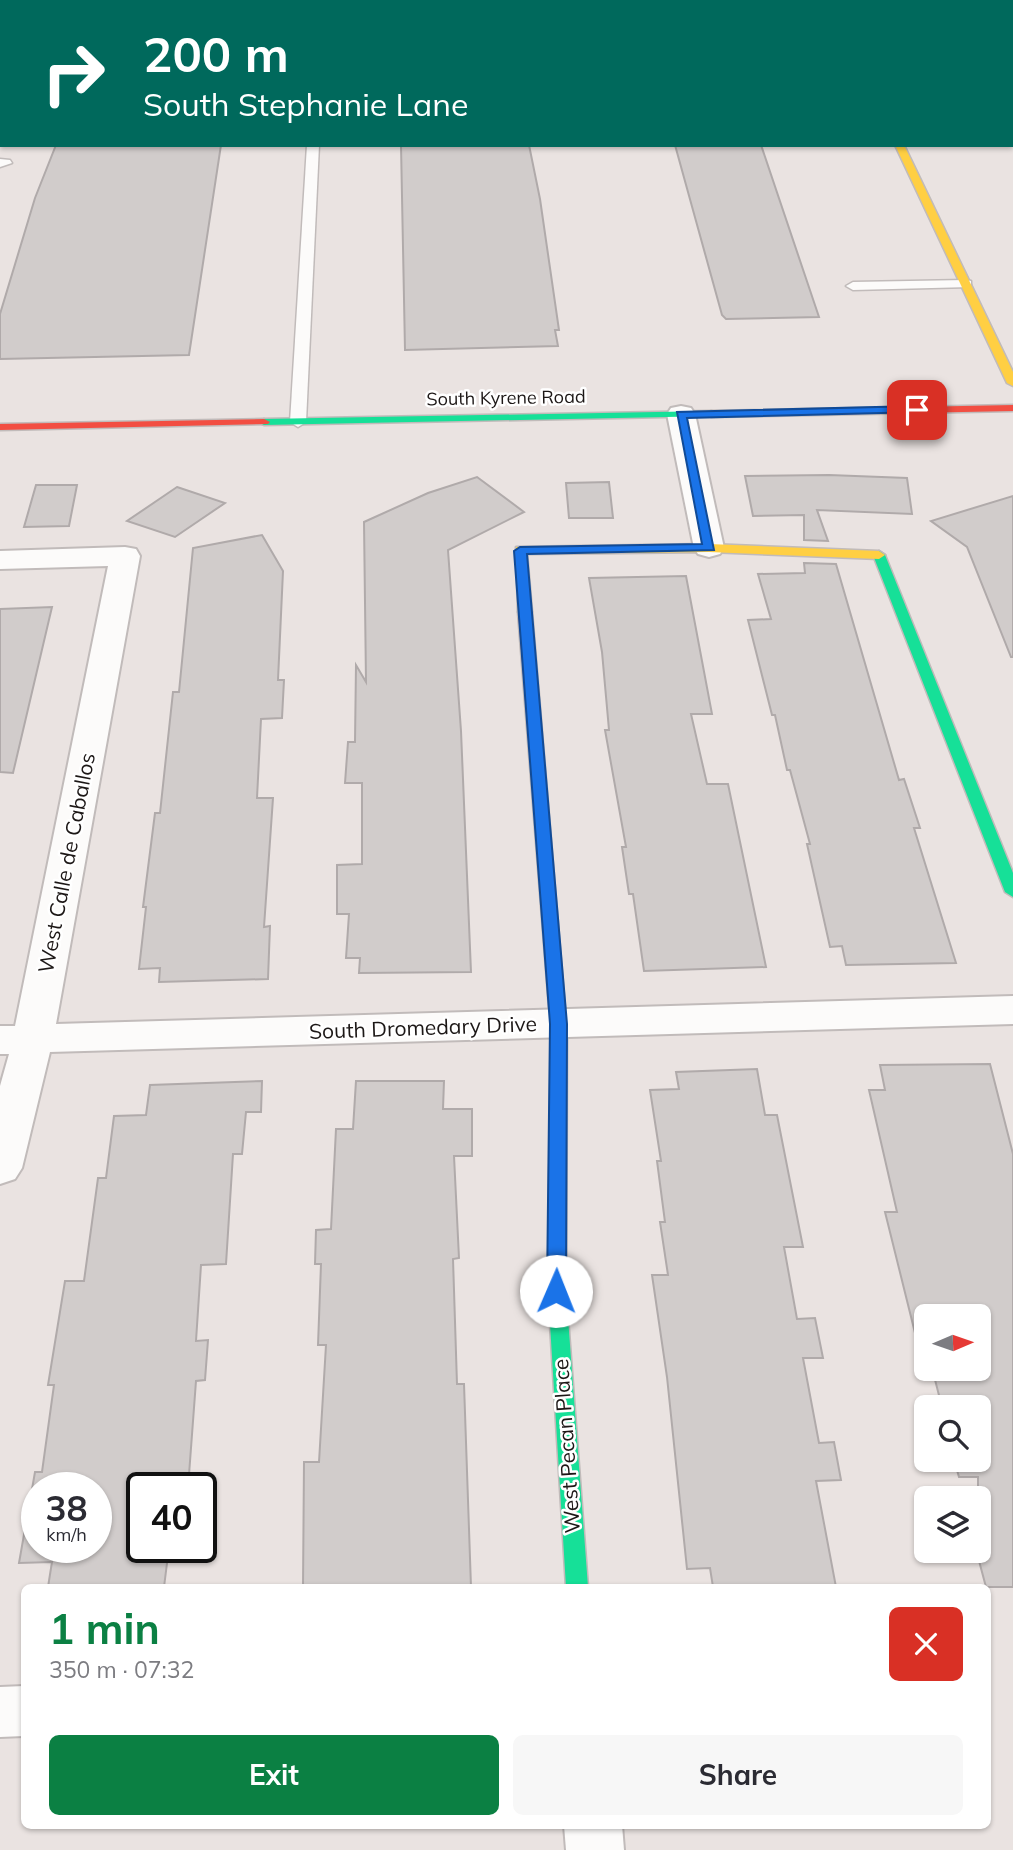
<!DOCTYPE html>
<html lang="en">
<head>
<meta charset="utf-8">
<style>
  body { margin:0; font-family:Mulish,sans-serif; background:#f7f7f7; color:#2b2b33; height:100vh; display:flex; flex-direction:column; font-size:26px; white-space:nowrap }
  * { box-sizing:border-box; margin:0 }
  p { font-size:23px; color:#7c7c81 }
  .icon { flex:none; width:38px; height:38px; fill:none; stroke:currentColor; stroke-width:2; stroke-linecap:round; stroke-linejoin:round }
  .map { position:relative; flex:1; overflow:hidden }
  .drawer { position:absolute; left:21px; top:1584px; width:970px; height:245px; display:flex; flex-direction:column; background:#fff; border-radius:10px; box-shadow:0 2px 5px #0004 }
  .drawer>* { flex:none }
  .hud { position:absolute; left:0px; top:0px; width:1013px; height:147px; box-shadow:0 2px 5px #0004; background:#00695c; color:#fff; overflow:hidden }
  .needle { width:46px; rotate:88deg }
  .controls { position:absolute; left:914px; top:1304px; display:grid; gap:14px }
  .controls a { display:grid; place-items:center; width:77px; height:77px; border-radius:10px; background:#fff; box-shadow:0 2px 5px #0004; font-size:35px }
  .speed { position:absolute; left:21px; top:1472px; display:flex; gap:14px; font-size:35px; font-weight:700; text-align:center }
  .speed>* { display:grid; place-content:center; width:91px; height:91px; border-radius:50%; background:#fff; box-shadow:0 2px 5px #0004; line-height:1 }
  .speed small { font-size:18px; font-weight:400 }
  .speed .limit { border:4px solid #111; border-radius:10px; background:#fff; color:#111 }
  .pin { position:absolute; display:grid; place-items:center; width:60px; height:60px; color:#fff; margin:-30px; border-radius:14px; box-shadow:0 4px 10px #0006 }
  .me { position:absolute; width:77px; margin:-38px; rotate:1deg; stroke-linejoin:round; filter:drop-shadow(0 0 5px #0008) }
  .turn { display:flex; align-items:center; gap:24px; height:147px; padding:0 28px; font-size:32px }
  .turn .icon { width:91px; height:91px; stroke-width:2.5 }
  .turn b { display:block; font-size:49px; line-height:60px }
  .round { display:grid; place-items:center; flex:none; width:74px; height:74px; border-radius:10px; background:#f7f7f7 }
  .summary { display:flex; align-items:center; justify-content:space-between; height:119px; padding:0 28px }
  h1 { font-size:42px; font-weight:700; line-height:52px; color:#0b8043 }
  .button { display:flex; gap:14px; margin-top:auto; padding:14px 28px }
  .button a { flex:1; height:80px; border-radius:10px; background:#0b8043; color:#fff; font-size:28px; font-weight:700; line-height:80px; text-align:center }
  .button a+a { background:#f7f7f7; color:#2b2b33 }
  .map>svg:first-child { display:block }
</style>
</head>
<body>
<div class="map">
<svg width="1013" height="1850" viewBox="0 0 1013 1850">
  <rect width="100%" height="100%" fill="#eae3e1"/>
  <path fill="#dac8b2" d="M288 0H809L810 2H310Z"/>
  <g fill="#d1cccb" stroke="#b0aaaa" stroke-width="2" fill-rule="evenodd">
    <path d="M56 145H221L189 355 0 359V314L35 198Z"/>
    <path d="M401 145H529L540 199 559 330H555L558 346 405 350Z"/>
    <path d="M675 145H761L819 317 726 319 722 315Z"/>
    <path d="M829 475 907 478 912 514 817 510 828 541 804 540V515L753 516 745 476Z"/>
    <path d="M477 477 524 512 448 550 461 731 471 972 359 973 360 958H346L349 914H337V865L362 864V783H345L348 742H355L356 665 366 682 364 522 428 493Z"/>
    <path d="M609 482 613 518H569L566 483Z"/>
    <path d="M36 485H77L69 526 24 527Z"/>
    <path d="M177 487 225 503 175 537 127 521Z"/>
    <path d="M1013 496V657H1011L967 547 931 521Z"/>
    <path d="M262 535 283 571 278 680H284L282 718 261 719 257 798H273L264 927 270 926 268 979 159 982 160 968 139 969 146 907H143L155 813H160L173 692H179L193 548Z"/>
    <path d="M804 563 836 564 899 780 904 779 920 828H914L956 963 846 965 842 946 830 947 807 844H810L790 770H787L775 715H772L748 620 771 619 758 574 805 573Z"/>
    <path d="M686 576 712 714H691L707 784H728L766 967 644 971 633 894H629L622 847H626L605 730H609L602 652 589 578Z"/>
    <path d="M52 607 13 773 0 772V609Z"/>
    <path d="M990 1064 1013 1154V1587H986L978 1557V1477H959L954 1460H978V1407H942L932 1368H978V1316H926V1352L920 1353 885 1212H897L869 1090H885L880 1065Z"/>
    <path d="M757 1069 765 1115H777L803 1247H784L797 1319 815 1318 823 1358H803L819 1443 834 1442 841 1480 816 1481 836 1587H713L710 1568 687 1569 667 1377 652 1275H668L660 1222H665L657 1161H661L650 1090 679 1089 676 1072Z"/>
    <path d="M262 1081 261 1112H246L242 1154H233L226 1264 201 1265 196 1341 208 1340 205 1380 196 1381 188 1488H142V1547H169L164 1587H48L52 1562 19 1563 35 1472H42L54 1385H48L65 1281H84L98 1178H106L114 1116 146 1115 150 1085ZM37 1488H96V1547H37Z"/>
    <path d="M356 1081H444L443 1109H472V1156H454L459 1258 453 1259 457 1384H464L471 1587H303L304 1462H319L326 1345H318L321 1264H315L316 1230 331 1229 336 1129H353Z"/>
  </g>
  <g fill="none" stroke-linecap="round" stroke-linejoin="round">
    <defs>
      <g id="lane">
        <path d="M307 145H319L306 422 298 427 290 422Z"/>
        <path d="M0 159 10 160 12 163 0 167Z"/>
        <path d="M966 280 971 281V287L853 290 846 286 853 282Z"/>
      </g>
      <g id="street">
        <path d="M681 406 691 408 695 414 724 548 720 554 709 557 698 554 694 548 667 414 671 408Z"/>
        <path d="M125 547 136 549 140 556 56 1024 1013 996V1024L50 1052 22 1168 15 1179 0 1184V1086L9 1054H0V1026H15L108 566 0 569V551Z"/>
        <path d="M24 1686V1736L0 1737V1687Z"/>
        <path d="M564 1825H622L624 1850H566Z"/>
      </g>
      <g id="fast">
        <path d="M711 411 715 412V416L264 425 258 422 264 419Z"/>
        <path d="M879 551 885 555 1013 873V897L1005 892 873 555Z"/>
        <path d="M559 1027 567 1033 566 1291 588 1587H566L548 1291 551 1033Z"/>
      </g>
      <g id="slow">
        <path d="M895 145H904L1013 372V386L1007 383Z"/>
        <path d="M709 544 879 551 885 555 879 559 709 552 527 554 532 612 525 616 518 612 516 547Z"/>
      </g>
      <g id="jam">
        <path d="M825 0H833L834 2H826Z"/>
        <path d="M1013 405V411L711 417 705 414 711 411Z"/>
        <path d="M264 419 270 422 268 424 0 430V424Z"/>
        <path d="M525 608 532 612 567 1033 559 1039 551 1033 518 612Z"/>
      </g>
    </defs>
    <use href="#lane" stroke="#c1bbba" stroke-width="3"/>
    <use href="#street" stroke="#c1bbba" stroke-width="4"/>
    <use href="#fast" stroke="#c1bbba" stroke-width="3"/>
    <use href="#slow" stroke="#c1bbba" stroke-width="3"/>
    <use href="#jam" stroke="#c1bbba" stroke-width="3"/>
    <use href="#lane" fill="#fcfbfa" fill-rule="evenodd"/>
    <use href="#street" fill="#fcfbfa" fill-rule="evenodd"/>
    <use href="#fast" fill="#16e098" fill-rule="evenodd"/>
    <use href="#slow" fill="#ffcf43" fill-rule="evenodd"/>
    <use href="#jam" fill="#f24e42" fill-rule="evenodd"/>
  </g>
  <path fill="#1a73e8" stroke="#114b97" stroke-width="2" d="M917 406 923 410 921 412 687 418 714 550 527 554 567 1024 566 1291 556 1298 550 1296 547 1291 550 1024 514 551 520 547 702 544 677 412Z"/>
  <g text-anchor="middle" stroke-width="5" stroke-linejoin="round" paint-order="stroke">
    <g font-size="18" fill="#1c1716" stroke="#fff">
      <text transform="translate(506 398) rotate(-1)" y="6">South Kyrene Road</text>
    </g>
    <g font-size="21" fill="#1c1716" stroke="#fff">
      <text transform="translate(67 863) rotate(-79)" y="7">West Calle de Caballos</text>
      <text transform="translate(423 1028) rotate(-2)" y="7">South Dromedary Drive</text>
      <text transform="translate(567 1446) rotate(-94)" y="7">West Pecan Place</text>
    </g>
  </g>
</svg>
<div class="controls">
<a><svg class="needle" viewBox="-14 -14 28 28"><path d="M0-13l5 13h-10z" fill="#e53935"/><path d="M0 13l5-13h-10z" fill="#7c7c81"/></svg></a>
<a><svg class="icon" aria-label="search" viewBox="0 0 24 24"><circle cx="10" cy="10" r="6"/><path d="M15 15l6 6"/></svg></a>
<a><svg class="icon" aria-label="layers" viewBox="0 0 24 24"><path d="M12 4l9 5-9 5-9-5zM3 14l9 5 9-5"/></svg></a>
</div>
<div class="speed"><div>38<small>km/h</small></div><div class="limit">40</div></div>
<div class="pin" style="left:917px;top:410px;background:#d93025"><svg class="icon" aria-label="arrive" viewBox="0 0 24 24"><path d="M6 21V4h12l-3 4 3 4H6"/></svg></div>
<svg class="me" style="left:556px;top:1291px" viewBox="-20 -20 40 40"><circle r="19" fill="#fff"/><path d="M0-13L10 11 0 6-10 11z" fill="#1a73e8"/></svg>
<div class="hud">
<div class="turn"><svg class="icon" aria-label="right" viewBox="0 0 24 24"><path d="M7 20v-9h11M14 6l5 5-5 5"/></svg><div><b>200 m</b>South Stephanie Lane</div></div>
</div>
<section class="drawer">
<div class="summary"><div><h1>1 min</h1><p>350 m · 07:32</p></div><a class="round" style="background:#d93025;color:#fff"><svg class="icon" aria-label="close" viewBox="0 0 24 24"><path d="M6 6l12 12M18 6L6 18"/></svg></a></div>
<div class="button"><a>Exit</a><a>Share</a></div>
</section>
</div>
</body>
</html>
